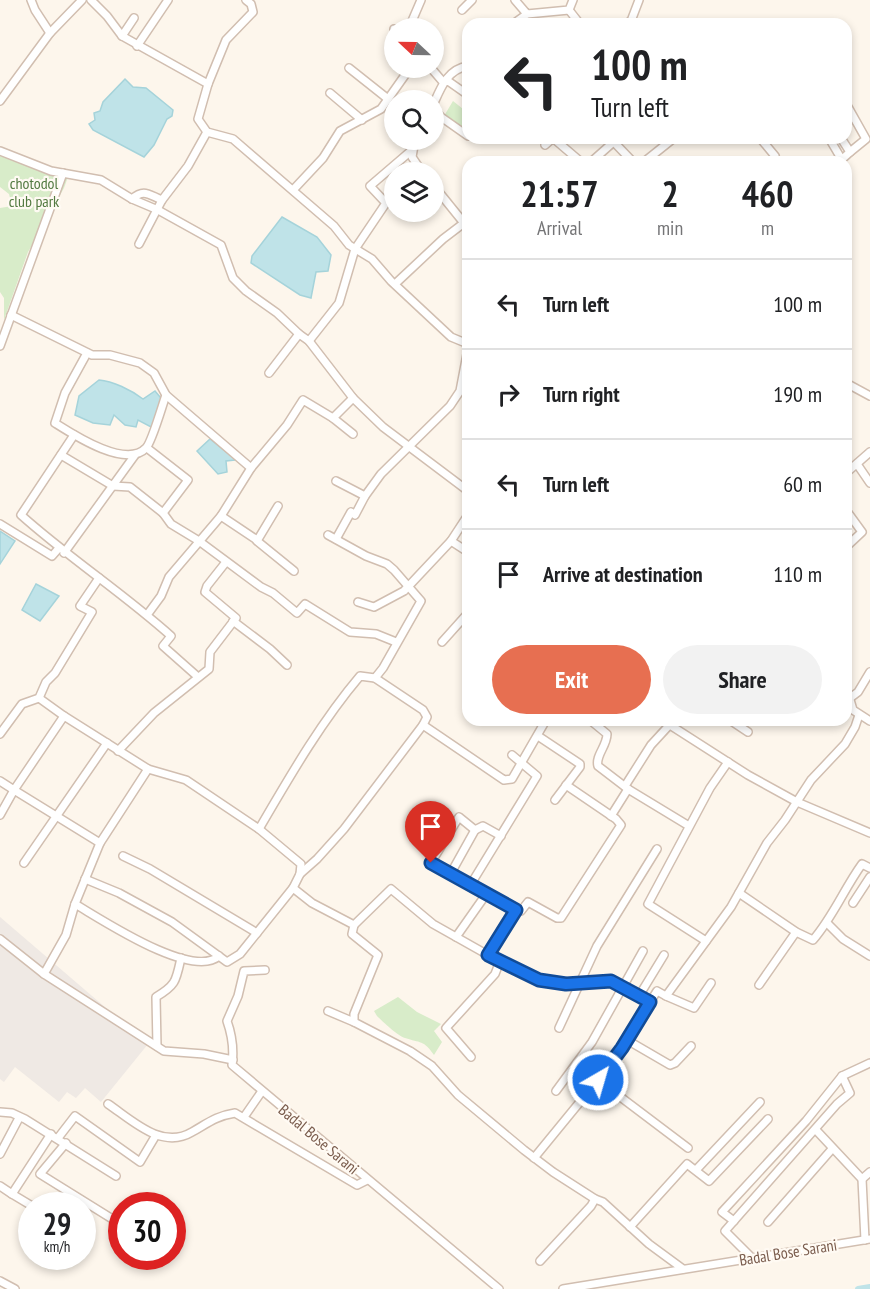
<!DOCTYPE html>
<html lang="en">
<head>
<meta charset="utf-8">
<style>
  body { margin:0; font-family:"PT Sans Narrow",sans-serif; background:#f2f2f2; color:#202124; height:100vh; display:flex; flex-direction:column; font-size:22px; white-space:nowrap }
  * { box-sizing:border-box; margin:0 }
  p { font-size:20px; color:#757577 }
  .icon { flex:none; width:33px; height:33px; fill:none; stroke:currentColor; stroke-width:2; stroke-linecap:round; stroke-linejoin:round }
  .map { position:relative; flex:1; overflow:hidden }
  .drawer { position:absolute; left:462px; top:156px; width:390px; height:570px; display:flex; flex-direction:column; background:#fff; border-radius:18px; box-shadow:0 3px 9px #0003 }
  .drawer>* { flex:none }
  .hud { position:absolute; left:462px; top:18px; width:390px; height:126px; border-radius:18px; box-shadow:0 3px 9px #0003; background:#fff; color:#202124; overflow:hidden }
  .needle { width:39px; rotate:292deg }
  .controls { position:absolute; left:384px; top:18px; display:grid; gap:12px }
  .controls a { display:grid; place-items:center; width:60px; height:60px; border-radius:50%; background:#fff; box-shadow:0 3px 9px #0003; font-size:30px }
  .speed { position:absolute; left:18px; top:1192px; display:flex; gap:12px; font-size:30px; font-weight:700; text-align:center }
  .speed>* { display:grid; place-content:center; width:78px; height:78px; border-radius:50%; background:#fff; box-shadow:0 3px 9px #0003; line-height:1 }
  .speed small { font-size:15px; font-weight:400 }
  .speed .limit { border:9px solid #d22; background:#fff; color:#111 }
  .pin { position:absolute; display:grid; place-items:center; width:51px; height:51px; color:#fff; margin:-62px -26px; border-radius:50% 50% 50% 0; rotate:-45deg; box-shadow:0 0 6px #0007 }
  .pin .icon { rotate:45deg }
  .me { position:absolute; width:66px; margin:-33px; rotate:38deg; stroke-linejoin:round; filter:drop-shadow(0 0 4px #0008) }
  .turn { display:flex; align-items:center; gap:21px; height:126px; padding:0 30px; font-size:27px }
  .turn .icon { width:78px; height:78px; stroke-width:2.5 }
  .turn b { display:block; font-size:42px; line-height:51px }
  .eta { display:flex; justify-content:space-evenly; align-items:center; height:102px; text-align:center }
  .eta b { font-size:36px; font-weight:700; line-height:42px }
  .button { display:flex; gap:12px; margin-top:auto; padding:12px 30px }
  .button a { flex:1; height:69px; border-radius:36px; background:#e76f51; color:#fff; font-size:24px; font-weight:700; line-height:69px; text-align:center }
  .button a+a { background:#f2f2f2; color:#202124 }
  ul { padding:0; list-style:none }
  li { display:flex; align-items:center; gap:18px; height:90px; padding:0 30px; border-top:2px solid #e0e0e0 }
  li div { flex:1 }
  li b { display:block; font-size:22px }
  li em { font-style:normal }
  .map>svg:first-child { display:block }
</style>
</head>
<body>
<div class="map">
<svg width="870" height="1289" viewBox="0 0 870 1289">
  <rect width="100%" height="100%" fill="#fdf6ec"/>
  <path fill="#efe9e4" d="M0 917 148 1044 101 1102 85 1088 76 1098 67 1092 59 1102 15 1067 4 1082 0 1079Z"/>
  <g fill="#d8ecc9">
    <path d="M453 101 468 113 467 133 444 116Z"/>
    <path d="M0 156 50 171 69 174 64 188 28 252 4 320V298L0 292V208L12 206 9 194 0 187Z"/>
    <path d="M398 997 417 1012 441 1024 434 1031 442 1042 434 1055C424 1040 420 1043 405 1038 398 1036 383 1022 377 1016L374 1011Z"/>
  </g>
  <g fill="#bfe3e8" stroke="#a5d3da" stroke-width="1.5">
    <path d="M125 79 133 87 146 88 173 110 172 116 167 119 154 145 144 157 93 130 89 124 95 120 94 113 100 111 103 102Z"/>
    <path d="M282 217 317 237 331 255 328 271 316 272 311 298 300 295 251 263 252 256Z"/>
    <path d="M99 380C113 381 131 390 143 399L155 391 166 404 153 428 138 420 136 427 125 425 114 415 110 425 93 423 75 415 79 396Z"/>
    <path d="M210 439 236 460 226 461 227 472 218 474 197 451Z"/>
    <path d="M0 531 15 541 0 564Z"/>
    <path d="M36 584 59 596 40 621 22 610Z"/>
  </g>
  <g fill="none" stroke-linecap="round" stroke-linejoin="round">
    <path stroke="#bfe3e8" stroke-width="6" d="M858 1289 870 1287"/>
    <defs>
      <g id="minor">
        <path d="M31 0 35 10 50 33"/>
        <path d="M91 0 107 16 122 36 208 84"/>
        <path d="M246 0 251 4 253 12 226 40 208 84 198 119 207 132 233 139 334 226 349 245 372 259 391 281 451 337 468 344"/>
        <path d="M515 0 527 14 569 10 573 0"/>
        <path d="M462 10 472 0"/>
        <path d="M569 10 580 24"/>
        <path d="M513 24 527 14"/>
        <path d="M625 24 631 21 639 0"/>
        <path d="M409 28 421 0"/>
        <path d="M394 29V30"/>
        <path d="M122 36 134 18"/>
        <path d="M137 46 168 0"/>
        <path d="M349 68 388 99"/>
        <path d="M431 68 443 82 448 81 468 95"/>
        <path d="M330 93 362 120"/>
        <path d="M0 101 50 33 82 0"/>
        <path d="M434 103C441 87 448 69 468 66"/>
        <path d="M848 107 866 139 850 152"/>
        <path d="M434 109 441 117 468 136"/>
        <path d="M553 138 581 162"/>
        <path d="M610 138 633 162"/>
        <path d="M760 138 775 156 770 162"/>
        <path d="M829 138 842 160"/>
        <path d="M415 140 412 157 422 172"/>
        <path d="M545 145 553 138"/>
        <path d="M0 151 51 171 101 180 132 199 158 210 221 245 233 278 246 291 277 313 299 334 309 341 353 398 383 427 468 491"/>
        <path d="M591 162 618 138"/>
        <path d="M644 162 674 138"/>
        <path d="M839 162 850 152 841 138"/>
        <path d="M434 186 468 228"/>
        <path d="M293 190 323 158 340 131 381 109 410 68"/>
        <path d="M132 199C144 188 149 195 162 200"/>
        <path d="M139 244 162 200 188 166 207 132"/>
        <path d="M395 284 443 239 464 223"/>
        <path d="M11 315 92 355H110L140 363 154 373 166 395 251 468"/>
        <path d="M309 341 339 303 355 249 386 203 370 186 412 150"/>
        <path d="M0 346 63 173"/>
        <path d="M87 353 65 393 55 423C74 435 126 469 146 448 152 442 162 406 166 395"/>
        <path d="M269 373 299 334"/>
        <path d="M846 383 870 396"/>
        <path d="M333 418 353 398"/>
        <path d="M74 435 21 515C69 558 123 593 171 636L163 646 198 677"/>
        <path d="M61 455 113 486 130 487 163 513 188 480 147 448"/>
        <path d="M857 464 870 483"/>
        <path d="M846 473 870 452"/>
        <path d="M336 481 365 496"/>
        <path d="M278 506 257 541 294 571"/>
        <path d="M846 510 862 532 846 547"/>
        <path d="M163 513 171 524 199 541 261 587 273 593 297 613 305 604 350 632 376 634 396 642"/>
        <path d="M221 516 257 540"/>
        <path d="M0 524 52 556 59 548"/>
        <path d="M328 535 366 556 387 564 394 570 421 601 383 668 375 678"/>
        <path d="M336 539 351 512 355 515 365 496 381 474 450 406 460 391 468 349"/>
        <path d="M451 541 468 552"/>
        <path d="M64 553 135 455"/>
        <path d="M358 602 374 607 404 591 451 541 468 515"/>
        <path d="M147 615 161 596 169 577 221 516 251 468 287 425 303 400 333 418 353 434"/>
        <path d="M233 621 270 649 287 665"/>
        <path d="M442 642 468 613"/>
        <path d="M846 691 848 693 853 710 870 721"/>
        <path d="M39 698 64 716"/>
        <path d="M850 698 858 692 870 672"/>
        <path d="M590 720 607 734C607 746 595 756 598 766L628 789 689 826"/>
        <path d="M730 720 748 732"/>
        <path d="M423 725 504 780 512 779 546 720"/>
        <path d="M670 725 748 775 797 802 870 833"/>
        <path d="M0 734 22 704 39 698 46 682 55 673 92 612 80 606 99 578"/>
        <path d="M538 736 580 764V767L555 800"/>
        <path d="M118 751 154 713 209 669 210 652 236 618 205 592 207 586 226 562"/>
        <path d="M0 781 14 790 64 716 148 769 186 780 259 829 301 864 300 874 293 888 312 903 354 925 352 934 378 955 354 1014V1022L410 1051 432 1066 458 1095 524 1150 553 1172 595 1199 603 1202 649 1244 683 1269"/>
        <path d="M625 786 651 745 674 720"/>
        <path d="M0 815 14 790 100 843 148 769"/>
        <path d="M611 816 628 789"/>
        <path d="M259 829C290 776 321 722 360 676L375 678 423 710 427 717 423 725 344 829 317 859 300 874"/>
        <path d="M123 856 150 869 257 933"/>
        <path d="M24 863 107 743"/>
        <path d="M451 873 475 830"/>
        <path d="M85 879 119 893 172 922 227 962 240 954 293 888"/>
        <path d="M471 884 431 863 459 817 475 830 483 826 501 836"/>
        <path d="M739 893 796 932 813 940C833 917 844 889 862 864L870 868"/>
        <path d="M853 903 870 877"/>
        <path d="M75 904C101 919 192 980 219 956"/>
        <path d="M516 910 521 911 528 902 557 918H561L621 825 616 819 566 785"/>
        <path d="M828 924 843 939 870 956"/>
        <path d="M354 925 391 889 433 924 488 955 539 980 566 984 611 981 650 1002"/>
        <path d="M456 937 487 893"/>
        <path d="M0 939 44 974 66 935 75 904 100 843"/>
        <path d="M706 941 648 904 710 788 728 762"/>
        <path d="M488 955 516 910 471 884 537 776 512 755"/>
        <path d="M265 970 244 971 238 996 227 1021C232 1035 234 1050 232 1065L499 1289"/>
        <path d="M44 974 164 1051 204 1054 233 1060"/>
        <path d="M759 985 796 932"/>
        <path d="M639 996 664 955"/>
        <path d="M666 996 694 1008 711 983"/>
        <path d="M328 1011 354 1022"/>
        <path d="M559 1028 597 946 657 849"/>
        <path d="M627 1040 670 1065 675 1063 691 1046"/>
        <path d="M157 1046 156 997C176 985 176 981 181 958"/>
        <path d="M471 1057 446 1028 495 974 500 961"/>
        <path d="M598 1080 688 1148"/>
        <path d="M556 1091 592 1042 643 951"/>
        <path d="M108 1104C133 1121 162 1150 192 1132 208 1123 216 1116 235 1113L357 1185 367 1180"/>
        <path d="M0 1112 12 1113 25 1119 116 1176"/>
        <path d="M244 1117 262 1091"/>
        <path d="M816 1130 862 1179 865 1240"/>
        <path d="M58 1138 75 1116 140 1162 156 1135"/>
        <path d="M66 1143 40 1174 122 1225"/>
        <path d="M0 1154 19 1118"/>
        <path d="M534 1158 611 1064 657 991 666 996 731 907 767 843 785 820 811 780 845 744 855 727 859 715"/>
        <path d="M696 1170 760 1102"/>
        <path d="M862 1179 870 1172"/>
        <path d="M0 1186 12 1194 51 1134"/>
        <path d="M12 1194 32 1206"/>
        <path d="M734 1221 722 1212 806 1121 842 1076 870 1063"/>
        <path d="M768 1222 832 1149"/>
        <path d="M630 1227 687 1164 709 1181 768 1119"/>
        <path d="M752 1258 725 1231 837 1104 850 1093 842 1076"/>
        <path d="M540 1261 591 1206 595 1199"/>
        <path d="M0 1281 15 1289"/>
        <path d="M563 1289 870 1239"/>
      </g>
    </defs>
    <use href="#minor" stroke="#d1beb0" stroke-width="10"/>
    <use href="#minor" stroke="#fff" stroke-width="7"/>
  </g>
  <g fill="none" stroke-linecap="round" stroke-linejoin="round">
    <defs>
      <path id="route" d="M431 863 516 910 488 955 539 980 566 984 611 981 650 1002 622 1048 598 1080"/>
    </defs>
    <use href="#route" stroke="#114b97" stroke-width="15"/>
    <use href="#route" stroke="#1a73e8" stroke-width="10"/>
  </g>
  <g text-anchor="middle" stroke-width="4.5" stroke-linejoin="round" paint-order="stroke">
    <g font-size="16" fill="#537a41" stroke="#fffaf3">
      <text x="34" y="189">chotodol<tspan x="34" dy="18">club park</tspan></text>
    </g>
    <g font-size="16" fill="#7a5c4d" stroke="#fffaf3">
      <text transform="translate(319 1139) rotate(40)" y="6">Badal Bose Sarani</text>
      <text transform="translate(788 1252) rotate(-9)" y="6">Badal Bose Sarani</text>
    </g>
  </g>
</svg>
<div class="controls">
<a><svg class="needle" viewBox="-14 -14 28 28"><path d="M0-13l5 13h-10z" fill="#e53935"/><path d="M0 13l5-13h-10z" fill="#757577"/></svg></a>
<a><svg class="icon" aria-label="search" viewBox="0 0 24 24"><circle cx="10" cy="10" r="6"/><path d="M15 15l6 6"/></svg></a>
<a><svg class="icon" aria-label="layers" viewBox="0 0 24 24"><path d="M12 4l9 5-9 5-9-5zM3 14l9 5 9-5"/></svg></a>
</div>
<div class="speed"><div>29<small>km/h</small></div><div class="limit">30</div></div>
<div class="pin" style="left:431px;top:863px;background:#d93025"><svg class="icon" aria-label="arrive" viewBox="0 0 24 24"><path d="M6 21V4h12l-3 4 3 4H6"/></svg></div>
<svg class="me" style="left:598px;top:1080px" viewBox="-20 -20 40 40"><circle r="17" fill="#1a73e8" stroke="#fff" stroke-width="3"/><path d="M0-11L8 9 0 5-8 9z" fill="#fff"/></svg>
<div class="hud">
<div class="turn"><svg class="icon" aria-label="left" viewBox="0 0 24 24"><path d="M17 20v-9H6M10 6l-5 5 5 5"/></svg><div><b>100 m</b>Turn left</div></div>
</div>
<section class="drawer">
<div class="eta">
<div><b>21:57</b><p>Arrival</p></div>
<div><b>2</b><p>min</p></div>
<div><b>460</b><p>m</p></div>
</div>
<ul>
<li><svg class="icon" aria-label="left" viewBox="0 0 24 24"><path d="M17 20v-9H6M10 6l-5 5 5 5"/></svg><div><b>Turn left</b></div><em>100 m</em></li>
<li><svg class="icon" aria-label="right" viewBox="0 0 24 24"><path d="M7 20v-9h11M14 6l5 5-5 5"/></svg><div><b>Turn right</b></div><em>190 m</em></li>
<li><svg class="icon" aria-label="left" viewBox="0 0 24 24"><path d="M17 20v-9H6M10 6l-5 5 5 5"/></svg><div><b>Turn left</b></div><em>60 m</em></li>
<li><svg class="icon" aria-label="arrive" viewBox="0 0 24 24"><path d="M6 21V4h12l-3 4 3 4H6"/></svg><div><b>Arrive at destination</b></div><em>110 m</em></li>
</ul>
<div class="button"><a>Exit</a><a>Share</a></div>
</section>
</div>
</body>
</html>
